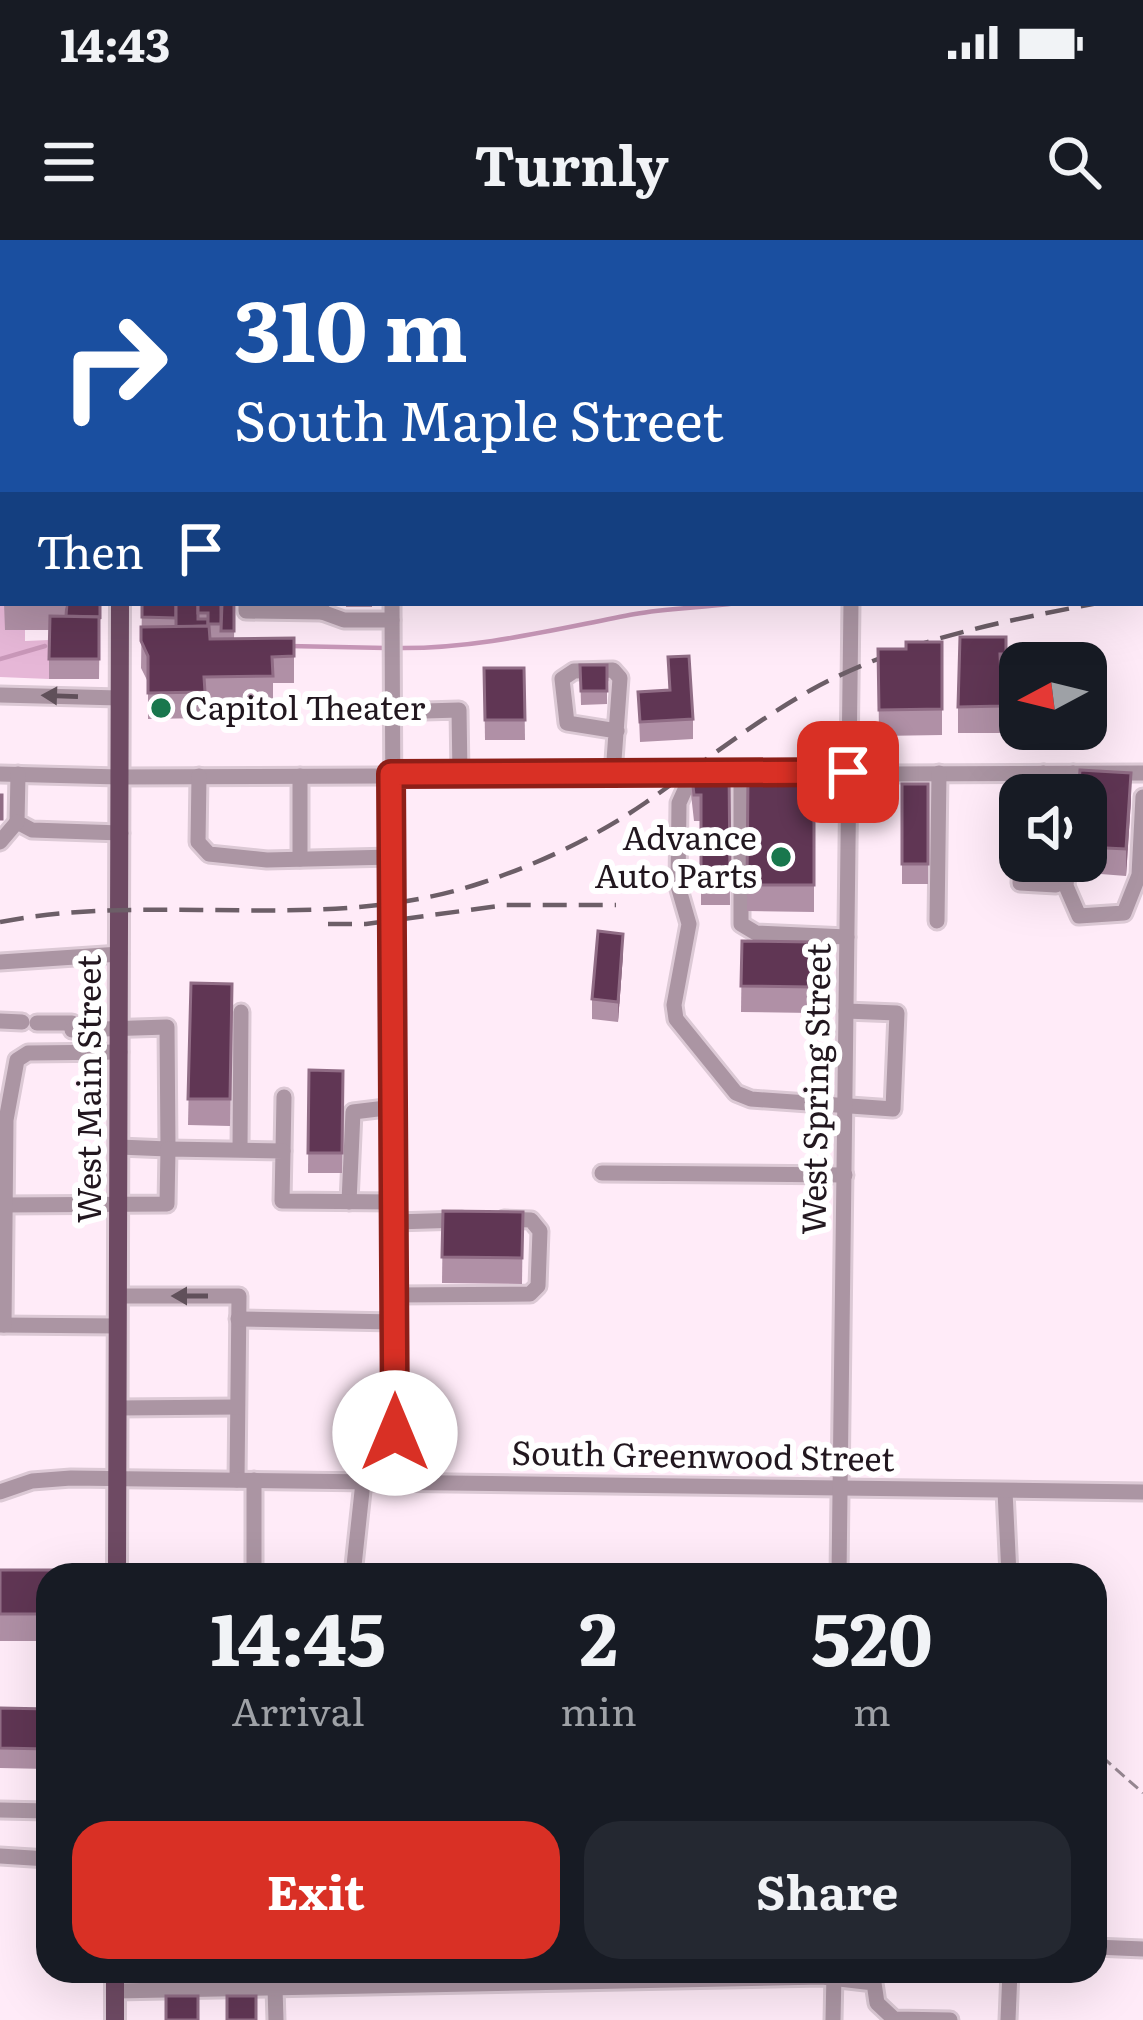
<!DOCTYPE html>
<html lang="en">
<head>
<meta charset="utf-8">
<style>
  body { margin:0; font-family:Literata,serif; background:#242831; color:#f1f3f6; height:100vh; display:flex; flex-direction:column; font-size:45px; white-space:nowrap }
  * { box-sizing:border-box; margin:0 }
  p { font-size:39px; color:#9ea1a6 }
  .icon { flex:none; width:66px; height:66px; fill:none; stroke:currentColor; stroke-width:2; stroke-linecap:round; stroke-linejoin:round }
  .map { position:relative; flex:1; overflow:hidden }
  .side { position:absolute; left:36px; top:1323px; width:1071px; height:420px; display:flex; flex-direction:column; background:#171b24; border-radius:36px; box-shadow:0 12px 48px #0002 }
  .side>* { flex:none }
  .hud { position:absolute; left:0px; top:0px; width:1143px; height:366px; box-shadow:0 12px 48px #0002; background:#1a4fa0; color:#fff; overflow:hidden }
  .needle { width:78px; rotate:263deg }
  .buttons { position:absolute; left:999px; top:402px; display:grid; gap:24px }
  .buttons a { display:grid; place-items:center; width:108px; height:108px; border-radius:24px; background:#171b24; box-shadow:0 12px 48px #0002; font-size:60px }
  .pin { position:absolute; display:grid; place-items:center; width:102px; height:102px; color:#fff; margin:-51px; border-radius:24px; box-shadow:0 6px 18px #0006 }
  .me { position:absolute; width:132px; margin:-66px; rotate:0deg; stroke-linejoin:round; filter:drop-shadow(0 0 9px #0008) }
  .turn { display:flex; align-items:center; gap:42px; height:252px; padding:0 36px; font-size:54px }
  .turn .icon { width:156px; height:156px; stroke-width:2.5 }
  .turn b { display:block; font-size:84px; line-height:102px }
  .then { display:flex; align-items:center; height:114px; padding:0 36px; background:#0003; gap:24px; font-size:45px }
  .eta { display:flex; justify-content:space-evenly; align-items:center; height:204px; text-align:center }
  .eta b { font-size:72px; font-weight:700; line-height:84px }
  .button { display:flex; gap:24px; margin-top:auto; padding:24px 36px }
  .button a { flex:1; height:138px; border-radius:36px; background:#d93025; color:#fff; font-size:48px; font-weight:700; line-height:138px; text-align:center }
  .button a+a { background:#242831; color:#f1f3f6 }
  .status { display:flex; justify-content:space-between; align-items:center; height:84px; padding:0 60px; background:#171b24; direction:ltr }
  .status svg { height:33px; fill:currentColor }
  header { display:flex; justify-content:space-between; align-items:center; height:156px; padding:0 36px; background:#171b24; font-size:54px; font-weight:700 }
  .map>svg:first-child { display:block }
</style>
</head>
<body>
<div class="status"><b>14:43</b><svg viewBox="0 0 49 12"><path d="M0 12V9h3v3zM5 12V6h3v6zM10 12V3h3v9zM15 12V0h3v12zM26 1h20v11H26zM47 4h2v5h-2z"/></svg></div>
<header><svg class="icon" aria-label="menu" viewBox="0 0 24 24"><path d="M4 6h16M4 12h16M4 18h16"/></svg>Turnly<svg class="icon" aria-label="search" viewBox="0 0 24 24"><circle cx="10" cy="10" r="6"/><path d="M15 15l6 6"/></svg></header>
<div class="map">
<svg width="1143" height="1780" viewBox="0 0 1143 1780">
  <rect width="100%" height="100%" fill="#ffebf8"/>
  <path fill="#e6b7d7" d="M0 286 3 363 25 390V401L49 400V439L0 437Z"/>
  <g fill="none" stroke-linecap="round" stroke-linejoin="round">
    <g stroke="#c998b9" stroke-width="4.5">
      <path d="M1140 288H1143"/>
      <path d="M289 406 386 408"/>
      <path d="M397 408C479 409 555 389 635 374 668 368 702 368 736 363"/>
      <path d="M0 419 45 406"/>
    </g>
    <defs>
      <g id="minor">
        <path d="M353 0V3"/>
        <path d="M389 0V3"/>
        <path d="M572 0V3"/>
        <path d="M637 0V3"/>
        <path d="M730 0V3"/>
        <path d="M851 0V3"/>
        <path d="M0 2 42 1"/>
        <path d="M246 363V371L322 372 321 363"/>
        <path d="M392 363 396 1241"/>
        <path d="M322 372 344 380H392"/>
        <path d="M0 455 120 458"/>
        <path d="M391 472 459 470 460 534"/>
        <path d="M0 534 120 537 1143 533"/>
        <path d="M18 534 17 582 32 590 121 593"/>
        <path d="M613 534 620 438 613 430 574 431 562 439 567 483 617 491"/>
        <path d="M692 534 679 563 678 646 689 684 674 765 676 779 736 853 751 859 893 869 897 773 846 771"/>
        <path d="M741 534V684L756 693 847 697"/>
        <path d="M199 536 198 602 209 614 267 620 392 617"/>
        <path d="M300 536V619"/>
        <path d="M1040 555 1043 533"/>
        <path d="M1072 555 1073 533"/>
        <path d="M0 602 17 582"/>
        <path d="M1021 621 1020 643 1056 645 1058 628"/>
        <path d="M1068 621 1066 646 1079 676 1124 673 1139 635 1143 557"/>
        <path d="M937 681 939 533"/>
        <path d="M0 722 120 714"/>
        <path d="M0 781 22 782"/>
        <path d="M37 783H72"/>
        <path d="M72 790 167 787 168 909 119 907"/>
        <path d="M240 909 241 772"/>
        <path d="M283 911 284 857"/>
        <path d="M602 933 845 935"/>
        <path d="M349 962 353 872 394 867"/>
        <path d="M0 965 167 964 168 909 283 911 282 961 395 962"/>
        <path d="M395 982 462 980"/>
        <path d="M395 1055 530 1054 538 1046 540 991 531 980 504 979"/>
        <path d="M118 1056H239L237 1240"/>
        <path d="M238 1079 395 1082"/>
        <path d="M0 1085 118 1086"/>
        <path d="M4 1085 6 880 17 820 28 813 120 812"/>
        <path d="M117 1168 237 1167"/>
        <path d="M1005 1251 1009 1335"/>
        <path d="M0 1252 32 1241 71 1238 1143 1252"/>
        <path d="M254 1335V1240"/>
        <path d="M353 1335 363 1242"/>
        <path d="M839 1335 851 363"/>
        <path d="M0 1570 48 1571"/>
        <path d="M0 1616 48 1619"/>
        <path d="M1095 1707 1143 1709"/>
        <path d="M275 1748 276 1780"/>
        <path d="M115 1751 822 1737 874 1743 877 1763 894 1779 950 1780"/>
        <path d="M833 1780 834 1734"/>
        <path d="M1008 1780 1010 1731"/>
      </g>
      <g id="major">
        <path d="M121 0V3"/>
        <path d="M153 0H313"/>
        <path d="M1140 264H1143"/>
        <path d="M0 268H3"/>
        <path d="M117 1335 120 363"/>
        <path d="M115 1780V1731"/>
      </g>
    </defs>
    <use href="#minor" stroke="#dcc9d5" stroke-width="21"/>
    <use href="#major" stroke="#dcc9d5" stroke-width="24"/>
    <path stroke="#988893" stroke-width="3" stroke-dasharray="12 6" stroke-linecap="butt" d="M1098 1500 1099 1514 1143 1553"/>
    <use href="#minor" stroke="#ab95a3" stroke-width="15"/>
    <use href="#major" stroke="#6e4a63" stroke-width="18"/>
    <g stroke="#6c5e67" stroke-width="4.5" stroke-dasharray="24 12" stroke-linecap="butt">
      <path d="M1140 355H1143"/>
      <path d="M0 682C159 651 325 695 481 643 538 624 594 598 645 563 700 525 752 483 811 450 900 401 999 382 1098 363"/>
      <path d="M328 684H366L506 665H616"/>
    </g>
  </g>
  <g fill="#b090a6">
    <path d="M0 0 3 3V243H0Z"/>
    <path d="M4 363H65V376L100 363 99 439H49V390H5Z"/>
    <path d="M142 363H235L234 398H294V443H273V462L205 463V478L148 479V442L141 428Z"/>
    <rect x="346" y="363" width="26" height="4"/>
    <path d="M1006 397V440H1001L1002 493H958V467Z"/>
    <path d="M942 402V495L879 496 878 409H906Z"/>
    <path d="M668 417 693 479V499L640 502 638 452 669 450Z"/>
    <path d="M580 425H607V464L581 465Z"/>
    <path d="M484 428H524L525 500H485Z"/>
    <path d="M729 527 730 665H701V581H694L691 554V528Z"/>
    <path d="M748 536H814V672L747 671Z"/>
    <rect x="902" y="544" width="26" height="100"/>
    <path d="M1086 555 1131 560 1126 636 1075 632V621H1086Z"/>
    <path d="M1026 621H1052V631L1026 629Z"/>
    <path d="M742 701 813 702 812 773 741 772Z"/>
    <path d="M623 714 618 782 592 779V759Z"/>
    <path d="M191 743 232 744 230 886 188 885Z"/>
    <path d="M309 830 343 831 342 933H308Z"/>
    <path d="M443 971 523 972 522 1044 442 1043Z"/>
    <path d="M0 1330 48 1335V1401H0Z"/>
    <path d="M0 1468 48 1469 47 1529 0 1528Z"/>
  </g>
  <g fill="#906c85">
    <path d="M1131 533V560L1126 636V609Z"/>
    <path d="M623 694V714L618 782V762Z"/>
  </g>
  <g fill="#603654" stroke="#906c85" stroke-width="3">
    <path d="M0 0H12V3H3V63H0Z"/>
    <rect x="21" y="0" width="77" height="3"/>
    <rect x="143" y="0" width="66" height="3"/>
    <rect x="262" y="0" width="34" height="3"/>
    <rect x="296" y="0" width="42" height="3"/>
    <path d="M527 0H547L552 3H527Z"/>
    <rect x="0" y="77" width="3" height="140"/>
    <path d="M67 363H100V379L99 377 66 376Z"/>
    <path d="M142 363H176V378L142 377Z"/>
    <path d="M176 363H198V379H208V386L176 387Z"/>
    <path d="M198 363H221V384H208V373H198Z"/>
    <path d="M222 363H234V391H221Z"/>
    <path d="M50 376 99 377V419H49Z"/>
    <path d="M209 386 210 399 294 398V416L272 417 273 436 204 437 205 452 148 453V416L141 401V387Z"/>
    <path d="M960 397H1006V414H1000L1002 466 958 467Z"/>
    <path d="M906 402H942V469L879 470 878 409H906Z"/>
    <path d="M689 416 693 479 640 482 638 452 670 450 668 417Z"/>
    <path d="M580 425H607V451H581Z"/>
    <path d="M484 428H524L525 480H485Z"/>
    <path d="M729 527 730 639H701V555H694L691 528Z"/>
    <path d="M1080 530 1131 533 1126 609 1086 607V555H1078Z"/>
    <path d="M748 536H814V645H747Z"/>
    <rect x="902" y="544" width="26" height="80"/>
    <rect x="0" y="555" width="2" height="24"/>
    <path d="M598 691 623 694 618 762 592 759Z"/>
    <path d="M742 701 813 702 812 747 741 746Z"/>
    <path d="M191 743 232 744 230 859H188Z"/>
    <path d="M309 830 343 831 342 913H308Z"/>
    <path d="M443 971 523 972 522 1018 442 1017Z"/>
    <path d="M0 1330H53V1335H48V1374H0Z"/>
    <path d="M0 1468 48 1469 47 1509 0 1508Z"/>
    <rect x="166" y="1756" width="32" height="24"/>
    <rect x="227" y="1756" width="29" height="24"/>
  </g>
  <defs><path id="oneway-solid" d="M-6-.8H1V-3.2L6.5 0L1 3.2V.8H-6Z" transform="scale(3)"/></defs>
  <g fill="#60505a">
    <use href="#oneway-solid" transform="translate(60 456) rotate(-178)"/>
    <use href="#oneway-solid" transform="translate(190 1056) rotate(-180)"/>
  </g>
  <g fill="none" stroke-linecap="round" stroke-linejoin="round">
    <defs>
      <path id="route" d="M395 1193 391 534 848 532"/>
    </defs>
    <use href="#route" stroke="#8d1f18" stroke-width="30"/>
    <use href="#route" stroke="#d93025" stroke-width="21"/>
  </g>
  <g fill="#19774d" stroke="#fff" stroke-width="4.5">
    <circle cx="161" cy="468" r="12"/>
    <circle cx="781" cy="617" r="12"/>
  </g>
  <g text-anchor="middle" stroke-width="12" stroke-linejoin="round" paint-order="stroke">
    <g font-size="33" fill="#22171f" stroke="#fff" text-anchor="start">
      <text x="185" y="480">Capitol Theater</text>
      <text x="757" y="610" text-anchor="end">Advance<tspan x="757" dy="38">Auto Parts</tspan></text>
    </g>
    <g font-size="33" fill="#22171f" stroke="#fff">
      <text transform="translate(89 849) rotate(-90)" y="12">West Main Street</text>
      <text transform="translate(816 849) rotate(-89)" y="12">West Spring Street</text>
      <text transform="translate(703 1216) rotate(1)" y="12">South Greenwood Street</text>
    </g>
  </g>
</svg>
<div class="buttons">
<a><svg class="needle" viewBox="-14 -14 28 28"><path d="M0-13l5 13h-10z" fill="#e53935"/><path d="M0 13l5-13h-10z" fill="#9ea1a6"/></svg></a>
<a><svg class="icon" aria-label="sound" viewBox="0 0 24 24"><path d="M4 9h4l5-4v14l-5-4H4zM17 9q2 3 0 6"/></svg></a>
</div>
<div class="pin" style="left:848px;top:532px;background:#d93025"><svg class="icon" aria-label="arrive" viewBox="0 0 24 24"><path d="M6 21V4h12l-3 4 3 4H6"/></svg></div>
<svg class="me" style="left:395px;top:1193px" viewBox="-20 -20 40 40"><circle r="19" fill="#fff"/><path d="M0-13L10 11 0 6-10 11z" fill="#d93025"/></svg>
<div class="hud">
<div class="turn"><svg class="icon" aria-label="right" viewBox="0 0 24 24"><path d="M7 20v-9h11M14 6l5 5-5 5"/></svg><div><b>310 m</b>South Maple Street</div></div>
<div class="then">Then<svg class="icon" aria-label="arrive" viewBox="0 0 24 24"><path d="M6 21V4h12l-3 4 3 4H6"/></svg></div>
</div>
<section class="side">
<div class="eta">
<div><b>14:45</b><p>Arrival</p></div>
<div><b>2</b><p>min</p></div>
<div><b>520</b><p>m</p></div>
</div>
<div class="button"><a>Exit</a><a>Share</a></div>
</section>
</div>
</body>
</html>
